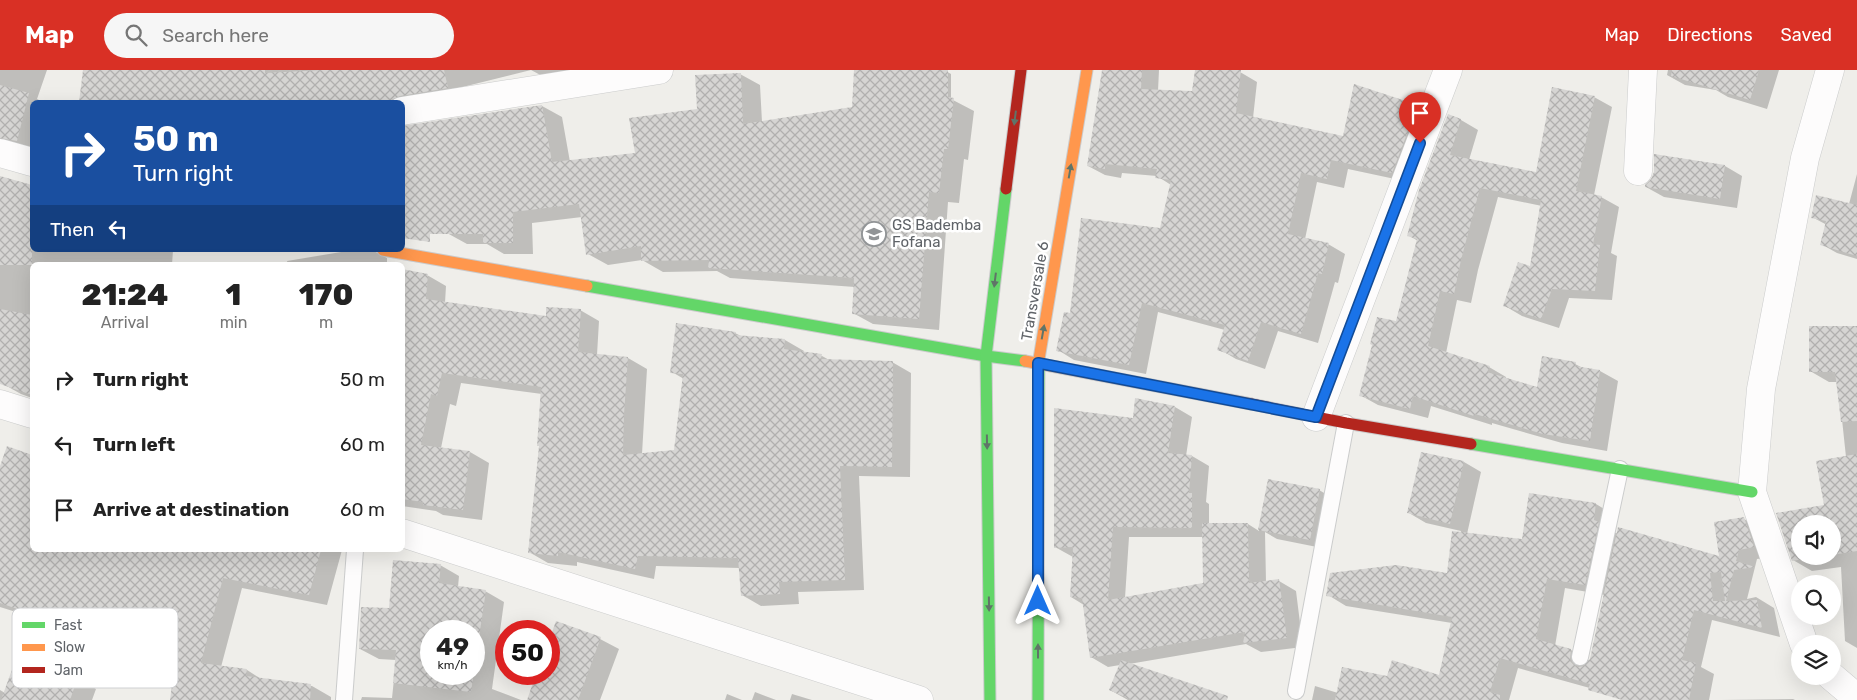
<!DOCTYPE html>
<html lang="en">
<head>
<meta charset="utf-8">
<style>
  body { margin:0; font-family:Rubik,sans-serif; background:#f6f6f6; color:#222; height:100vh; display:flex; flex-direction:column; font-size:19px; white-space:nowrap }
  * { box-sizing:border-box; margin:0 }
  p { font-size:16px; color:#767676 }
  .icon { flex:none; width:28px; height:28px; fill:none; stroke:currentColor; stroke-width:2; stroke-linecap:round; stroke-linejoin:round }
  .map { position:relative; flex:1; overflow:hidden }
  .drawer { position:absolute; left:30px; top:192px; width:375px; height:290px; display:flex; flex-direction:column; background:#fff; border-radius:8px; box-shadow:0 5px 20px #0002 }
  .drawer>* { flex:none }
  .banner { position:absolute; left:30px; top:30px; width:375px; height:152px; border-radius:8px; box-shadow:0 5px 20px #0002; background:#1a4fa0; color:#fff; overflow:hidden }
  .buttons { position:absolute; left:1791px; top:445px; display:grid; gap:10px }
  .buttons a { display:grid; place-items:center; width:50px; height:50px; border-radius:50%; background:#fff; box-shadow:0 5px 20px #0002; font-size:25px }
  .speed { position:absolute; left:420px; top:550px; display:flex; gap:10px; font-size:25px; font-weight:700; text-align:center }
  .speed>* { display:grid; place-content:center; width:65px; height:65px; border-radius:50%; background:#fff; box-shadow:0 5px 20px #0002; line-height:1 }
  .speed small { font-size:12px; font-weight:400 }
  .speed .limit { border:8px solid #d22; background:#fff; color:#111 }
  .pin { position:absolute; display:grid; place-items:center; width:42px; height:42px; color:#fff; margin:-51px -21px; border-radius:50% 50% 50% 0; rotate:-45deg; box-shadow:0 0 5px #0007 }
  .pin .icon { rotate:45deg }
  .me { position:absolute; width:55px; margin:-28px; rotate:0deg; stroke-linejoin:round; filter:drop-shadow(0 0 4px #0008) }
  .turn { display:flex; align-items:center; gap:18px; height:105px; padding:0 20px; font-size:22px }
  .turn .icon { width:65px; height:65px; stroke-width:2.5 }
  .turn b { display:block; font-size:35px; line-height:42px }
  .then { display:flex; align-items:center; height:48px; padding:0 20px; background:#0003; gap:10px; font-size:19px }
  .eta { display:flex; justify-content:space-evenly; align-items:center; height:85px; text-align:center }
  .eta b { font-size:30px; font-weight:800; line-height:35px }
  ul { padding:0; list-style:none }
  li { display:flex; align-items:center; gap:15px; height:65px; padding:0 20px }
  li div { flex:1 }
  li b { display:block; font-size:19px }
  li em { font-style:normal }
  header { display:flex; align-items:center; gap:30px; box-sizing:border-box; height:70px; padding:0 25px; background:#d93025; color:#fff }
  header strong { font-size:24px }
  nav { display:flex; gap:28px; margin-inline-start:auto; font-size:18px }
  .search { width:350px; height:45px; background:#f6f6f6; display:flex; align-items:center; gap:12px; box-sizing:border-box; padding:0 18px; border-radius:28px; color:#767676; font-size:19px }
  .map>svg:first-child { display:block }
</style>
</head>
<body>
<header>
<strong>Map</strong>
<div class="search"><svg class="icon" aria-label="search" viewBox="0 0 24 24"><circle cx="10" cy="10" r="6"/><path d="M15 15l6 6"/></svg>Search here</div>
<nav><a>Map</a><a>Directions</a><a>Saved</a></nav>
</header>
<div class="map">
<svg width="1857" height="630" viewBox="0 0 1857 630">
  <defs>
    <pattern id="building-cross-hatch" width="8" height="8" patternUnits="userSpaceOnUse" patternTransform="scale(1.25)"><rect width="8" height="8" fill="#d6d5d3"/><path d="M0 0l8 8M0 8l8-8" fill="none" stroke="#b1b0af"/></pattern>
  </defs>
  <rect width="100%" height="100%" fill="#efeeea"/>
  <g fill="#0003" fill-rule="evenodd">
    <path d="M0 0H47L37 29 43 32H32V80L0 71Z"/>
    <path d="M84 0H531L402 32H81Z"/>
    <path d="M531 0H580L546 8Z"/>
    <path d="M855 0H944L951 4V29L974 41 968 90 964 89 959 133 948 132 939 260 873 254 853 243 855 217 730 208 717 201 663 202 642 190 608 195 588 184 582 147 532 153 533 184H504L487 174H467L447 163 542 36 562 47 570 92 636 84 698 40 740 4 760 15 762 52 853 38Z"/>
    <path d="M1103 0H1159L1158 21 1193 22 1196 0 1240 2 1257 12 1253 48 1344 68 1418 36 1434 45 1409 112 1348 99 1344 118 1317 112 1305 169 1328 174 1345 184 1338 213 1335 212 1318 273 1278 261 1265 299 1236 289 1219 279 1225 260 1158 242 1146 304 1074 290 1058 280 1071 245 1161 159 1171 115 1157 106 1122 103 1121 108 1105 105 1088 96Z"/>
    <path d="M1668 0H1779L1767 39 1728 27 1716 20 1685 15 1667 5Z"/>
    <path d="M1594 27 1612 37 1594 125 1601 127 1619 137 1611 183 1617 186 1612 230 1569 228 1559 258 1522 246 1505 236 1531 198 1542 136 1498 127 1478 200 1471 233 1457 230 1446 283 1489 297 1506 307V309L1538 319 1575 294 1585 299 1600 301 1618 311 1607 381 1562 373 1492 353V355L1431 336 1428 348 1378 335 1360 325 1397 253 1418 171 1408 165 1449 46 1461 50 1478 60 1469 90 1537 103Z"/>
    <path d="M1725 96 1742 106 1737 138 1664 127 1646 117Z"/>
    <path d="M1857 104V189L1837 183 1821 174 1827 155 1812 147 1849 134Z"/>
    <path d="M0 108 32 117V180H173L172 195H32V328L21 324 3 314 0 308Z"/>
    <path d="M353 180H372L387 188V195H288L287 191Z"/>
    <path d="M402 201 427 205 446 216 445 233 547 247 580 240 599 251 597 285 628 288 647 299 642 384 675 381 684 309 672 302 735 263 741 266 785 270 804 281 803 283 822 286 831 291 892 292 911 303 910 407 859 406 864 520 798 522 799 534 761 536 742 525 740 498 656 496 654 509 577 492V496L548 493 529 482 540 376 542 324 461 313 456 336 450 334 441 378 470 382 489 393 482 450 443 445 436 441 402 436Z"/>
    <path d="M1857 258V578L1845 571 1841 497 1812 501 1793 490 1777 444 1826 436 1846 387 1838 312H1829L1810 301ZM1800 454H1832V486H1800Z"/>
    <path d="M1175 337 1192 347 1186 386H1192L1209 396 1206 432 1209 434V454H1248L1259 461 1269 410 1319 420 1336 430 1327 479 1277 469 1265 462 1266 512 1279 511 1296 521 1303 577 1261 582 1246 574 1129 594 1214 630H1128L1110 620 1120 595 1108 597 1091 587 1084 535 1071 527 1073 487 1055 477 1134 349ZM1129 467H1203L1205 514 1125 528Z"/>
    <path d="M8 378 32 386V480H342L327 535 242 518 221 597 247 600 263 610 312 616 331 627V630H171L178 584 90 570 84 612 96 619 92 630H0V620L5 623 32 547 0 537V399Z"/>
    <path d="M1422 383 1464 392 1481 402 1467 464 1523 471 1530 424 1596 434 1614 445 1612 461 1618 464 1721 488 1744 449 1762 459 1772 487 1757 489 1747 529 1756 527 1774 538 1780 567 1712 550 1701 597 1714 604 1709 630H1633L1518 598 1509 630H1312L1315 616 1338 623 1387 607H1440L1452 553 1346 536 1328 525 1448 504 1461 461 1426 453 1409 443ZM1565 518 1605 525 1590 591 1571 580 1555 576Z"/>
    <path d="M440 495 459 506 458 517 485 521 504 532 492 619 521 630H361L362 627 392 628 396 590 379 589 360 579 390 539ZM431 561H474V604H431Z"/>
    <path d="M557 553 600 569 619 579 600 630H528L538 604H549V574Z"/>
    <path d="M755 622 776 630H752Z"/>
    <path d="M727 624 742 630H725Z"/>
    <path d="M792 624 812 630H790Z"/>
    <path d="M1793 629 1795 630H1720Z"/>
  </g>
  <g fill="url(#building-cross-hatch)" fill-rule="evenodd">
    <path d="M83 0H265V3L323 0H444L448 18 400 26 393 29 389 32H79Z"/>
    <path d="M854 0H948V27L954 28 948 79H944L939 123 929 122 919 249 852 244 854 208 708 198 709 190 641 191V176L586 185 579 134 513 142V173H483V164H430V172L402 168V56L542 35 552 92 635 83 629 48 697 39 695 5 741 3 743 54 852 37Z"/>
    <path d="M1102 0H1142L1141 19 1192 21 1195 0H1241L1236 43 1343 66 1354 14 1418 35 1392 103 1331 90 1327 109 1301 103 1288 164 1329 173 1322 204 1318 203 1301 264 1261 252 1248 291 1217 280 1225 255 1142 233 1129 295 1056 281 1064 242 1070 243 1081 148 1160 158 1171 110 1155 108 1157 99 1105 94V99L1087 96Z"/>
    <path d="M1672 0H1759L1750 30 1671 6Z"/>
    <path d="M0 15 29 23 17 71 0 68Z"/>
    <path d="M1552 17 1595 26 1576 121 1602 126 1593 174 1600 175 1595 221 1552 219 1541 249 1503 236 1518 192 1530 196 1541 130 1480 118 1461 190 1454 224 1440 221 1428 276 1490 296 1487 302 1537 317 1542 286 1576 292 1575 296 1600 300 1590 371 1543 364 1475 344 1474 346 1413 326 1410 339 1359 326 1372 275 1370 274 1377 247 1396 251 1417 169 1407 166 1419 120 1448 44 1461 49 1450 85 1536 102Z"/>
    <path d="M1654 84 1725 95 1720 129 1645 117V115L1651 109 1654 102Z"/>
    <path d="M0 106 32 115V195H0Z"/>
    <path d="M1816 125 1857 135V186L1820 175 1826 151 1811 148Z"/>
    <path d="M402 199 428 204 426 229 546 246V237L581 239 578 282 628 287 624 344 623 385 674 380 683 304 670 303 676 253 736 262 735 265 785 269 784 279 822 284 821 289 893 291 892 397 840 396 845 510 779 512 780 524 741 526 738 488 638 486 635 499 558 482V486L528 483 539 376H537L541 317 442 303 437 326 431 324 421 375 470 381 463 440 423 435V432L402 429Z"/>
    <path d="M0 239 32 245V325L0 314Z"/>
    <path d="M1809 256H1857V351L1841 352 1835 302H1809Z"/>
    <path d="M1135 328 1175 336 1168 383 1192 385 1189 423H1192V458L1113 457 1108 530 1203 513 1202 453H1248L1249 513 1279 509 1287 568 1243 573 1245 562 1090 588 1082 528 1070 527 1073 477 1054 478V338L1133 348Z"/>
    <path d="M7 376 32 385V480H321L309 525 223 508 201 593 247 599 246 606 311 614 310 630H170L177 577 72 560 65 603 78 607 70 630H1L32 544 0 533V396Z"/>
    <path d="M1421 382 1464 391 1450 454 1407 443Z"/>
    <path d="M1857 384V481L1832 485V454H1800V486H1822L1792 491 1776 443 1824 435 1816 391Z"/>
    <path d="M1268 409 1320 419 1310 470 1258 460Z"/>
    <path d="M1529 423 1596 433 1594 450 1599 452 1585 515 1547 509 1536 569 1571 579 1570 590 1574 595 1578 597 1584 596 1590 589 1618 457 1719 486 1714 452 1744 447 1754 477 1739 480 1736 491 1755 497 1734 500 1726 531 1757 530 1762 558 1694 540 1682 590 1696 593 1689 630H1622L1588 620 1590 614 1500 588 1490 622 1500 625V630H1335L1342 597 1387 606 1392 590 1439 605 1452 547 1326 526 1330 503 1396 495 1447 503 1452 461 1522 469ZM1721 502 1725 531H1713L1710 503Z"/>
    <path d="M393 490 441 494 439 513 486 520 471 622 393 613 396 580 359 579 361 537 389 538ZM431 561H474V604H431Z"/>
    <path d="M556 551 601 567 578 630H527L536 604H549V571Z"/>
    <path d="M1121 590 1228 626 1227 630H1132L1109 620Z"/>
  </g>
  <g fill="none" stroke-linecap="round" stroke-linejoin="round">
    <defs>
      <g id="lane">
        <path d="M1580 587 1620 399"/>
        <path d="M1296 621 1346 353"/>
        <path d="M344 630 355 480"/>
      </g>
      <g id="street">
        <path d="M402 41 659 0"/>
        <path d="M0 83 32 92"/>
        <path d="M1638 101 1643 0"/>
        <path d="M0 334 32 344"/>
        <path d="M1316 347 1448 0"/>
        <path d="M402 463 919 630"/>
        <path d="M1804 574 1752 422 1761 319 1805 88 1830 0"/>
        <path d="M1831 606 1857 628"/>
      </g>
      <g id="fast">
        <path d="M587 216 986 286 1025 291"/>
        <path d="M1471 374 1752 422"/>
        <path d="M990 630 986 286 1006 119"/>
        <path d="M1038 630 1039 289"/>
      </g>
      <g id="slow">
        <path d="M383 180 587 216"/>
        <path d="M1039 289 1087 0"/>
        <path d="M1025 291 1251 334"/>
      </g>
      <g id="jam">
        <path d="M1006 119 1021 0"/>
        <path d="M1251 334 1346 353 1471 374"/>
      </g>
    </defs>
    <use href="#lane" stroke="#cbcccc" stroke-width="18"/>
    <use href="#street" stroke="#cbcccc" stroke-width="29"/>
    <use href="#fast" stroke="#cacacb" stroke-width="13"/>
    <use href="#slow" stroke="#cacacb" stroke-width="13"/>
    <use href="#jam" stroke="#cacacb" stroke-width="13"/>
    <use href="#lane" stroke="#fdfcfc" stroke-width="16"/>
    <use href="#street" stroke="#fdfcfc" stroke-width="28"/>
    <use href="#fast" stroke="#63d668" stroke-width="11"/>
    <use href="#slow" stroke="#ff974d" stroke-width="11"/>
    <use href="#jam" stroke="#b3261e" stroke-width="11"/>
  </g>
  <defs><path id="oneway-solid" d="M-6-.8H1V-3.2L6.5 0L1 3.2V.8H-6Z" transform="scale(1.25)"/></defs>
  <g fill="#607468">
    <use href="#oneway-solid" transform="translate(1015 48) rotate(97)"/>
    <use href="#oneway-solid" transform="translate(1070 101) rotate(-80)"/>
    <use href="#oneway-solid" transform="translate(995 210) rotate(97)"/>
    <use href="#oneway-solid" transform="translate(1043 262) rotate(-80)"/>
    <use href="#oneway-solid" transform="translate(987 372) rotate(89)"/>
    <use href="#oneway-solid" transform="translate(989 534) rotate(89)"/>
    <use href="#oneway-solid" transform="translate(1038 581) rotate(-90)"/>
  </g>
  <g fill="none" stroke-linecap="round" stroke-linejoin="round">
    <defs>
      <path id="route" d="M1038 531V293L1316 347 1420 73"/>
    </defs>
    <use href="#route" stroke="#114b97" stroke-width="12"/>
    <use href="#route" stroke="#1a73e8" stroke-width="9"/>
  </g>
  <defs>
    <symbol id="school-ring" viewBox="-11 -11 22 22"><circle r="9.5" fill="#fff" stroke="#919496" stroke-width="1.5"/><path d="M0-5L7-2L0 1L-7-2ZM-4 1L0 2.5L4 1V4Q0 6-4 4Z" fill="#919496"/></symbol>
  </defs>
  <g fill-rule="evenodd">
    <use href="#school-ring" x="860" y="150" width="28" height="28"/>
  </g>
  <g text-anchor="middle" stroke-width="5" stroke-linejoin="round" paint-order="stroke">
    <g font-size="15" fill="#5f6368" stroke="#fff" text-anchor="start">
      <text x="892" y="160">GS Bademba<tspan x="892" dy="17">Fofana</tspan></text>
    </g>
    <g font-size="15" fill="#5f6368" stroke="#fff">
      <text transform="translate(1035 221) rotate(-80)" y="5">Transversale 6</text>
    </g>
  </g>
  <rect x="12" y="538" width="166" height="80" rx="8" fill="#fff" stroke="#cfd0d2" stroke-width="1"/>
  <rect x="22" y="552" width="23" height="6" fill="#63d668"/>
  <rect x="22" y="574" width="23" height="7" fill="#ff974d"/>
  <rect x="22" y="597" width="23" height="6" fill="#b3261e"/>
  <g font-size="14" fill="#5f6368">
    <text x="54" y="560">Fast</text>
    <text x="54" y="582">Slow</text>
    <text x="54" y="605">Jam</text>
  </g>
</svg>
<div class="buttons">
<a><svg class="icon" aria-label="sound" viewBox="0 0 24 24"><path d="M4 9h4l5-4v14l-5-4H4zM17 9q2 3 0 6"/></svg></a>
<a><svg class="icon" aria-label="search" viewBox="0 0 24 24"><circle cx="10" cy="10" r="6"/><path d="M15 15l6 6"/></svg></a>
<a><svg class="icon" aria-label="layers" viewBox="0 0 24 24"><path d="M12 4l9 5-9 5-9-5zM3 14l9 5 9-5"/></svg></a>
</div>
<div class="speed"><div>49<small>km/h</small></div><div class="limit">50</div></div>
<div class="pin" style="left:1420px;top:73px;background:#d93025"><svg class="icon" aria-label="arrive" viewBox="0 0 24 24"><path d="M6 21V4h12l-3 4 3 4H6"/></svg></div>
<svg class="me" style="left:1038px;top:531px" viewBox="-20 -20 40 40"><path d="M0-17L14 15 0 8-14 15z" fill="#1a73e8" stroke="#fff" stroke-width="4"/></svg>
<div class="banner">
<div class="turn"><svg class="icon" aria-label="right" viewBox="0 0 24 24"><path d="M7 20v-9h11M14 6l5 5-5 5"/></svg><div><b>50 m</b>Turn right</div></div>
<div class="then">Then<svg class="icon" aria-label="left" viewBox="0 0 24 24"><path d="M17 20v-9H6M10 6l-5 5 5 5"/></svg></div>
</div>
<section class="drawer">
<div class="eta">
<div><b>21:24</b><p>Arrival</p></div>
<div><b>1</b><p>min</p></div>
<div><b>170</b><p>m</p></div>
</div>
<ul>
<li><svg class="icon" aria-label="right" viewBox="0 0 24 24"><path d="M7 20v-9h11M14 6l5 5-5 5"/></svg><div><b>Turn right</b></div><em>50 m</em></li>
<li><svg class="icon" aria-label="left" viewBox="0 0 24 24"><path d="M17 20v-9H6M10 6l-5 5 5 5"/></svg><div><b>Turn left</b></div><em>60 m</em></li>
<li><svg class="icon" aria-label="arrive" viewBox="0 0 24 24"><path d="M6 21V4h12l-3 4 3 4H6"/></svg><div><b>Arrive at destination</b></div><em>60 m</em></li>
</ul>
</section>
</div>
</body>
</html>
